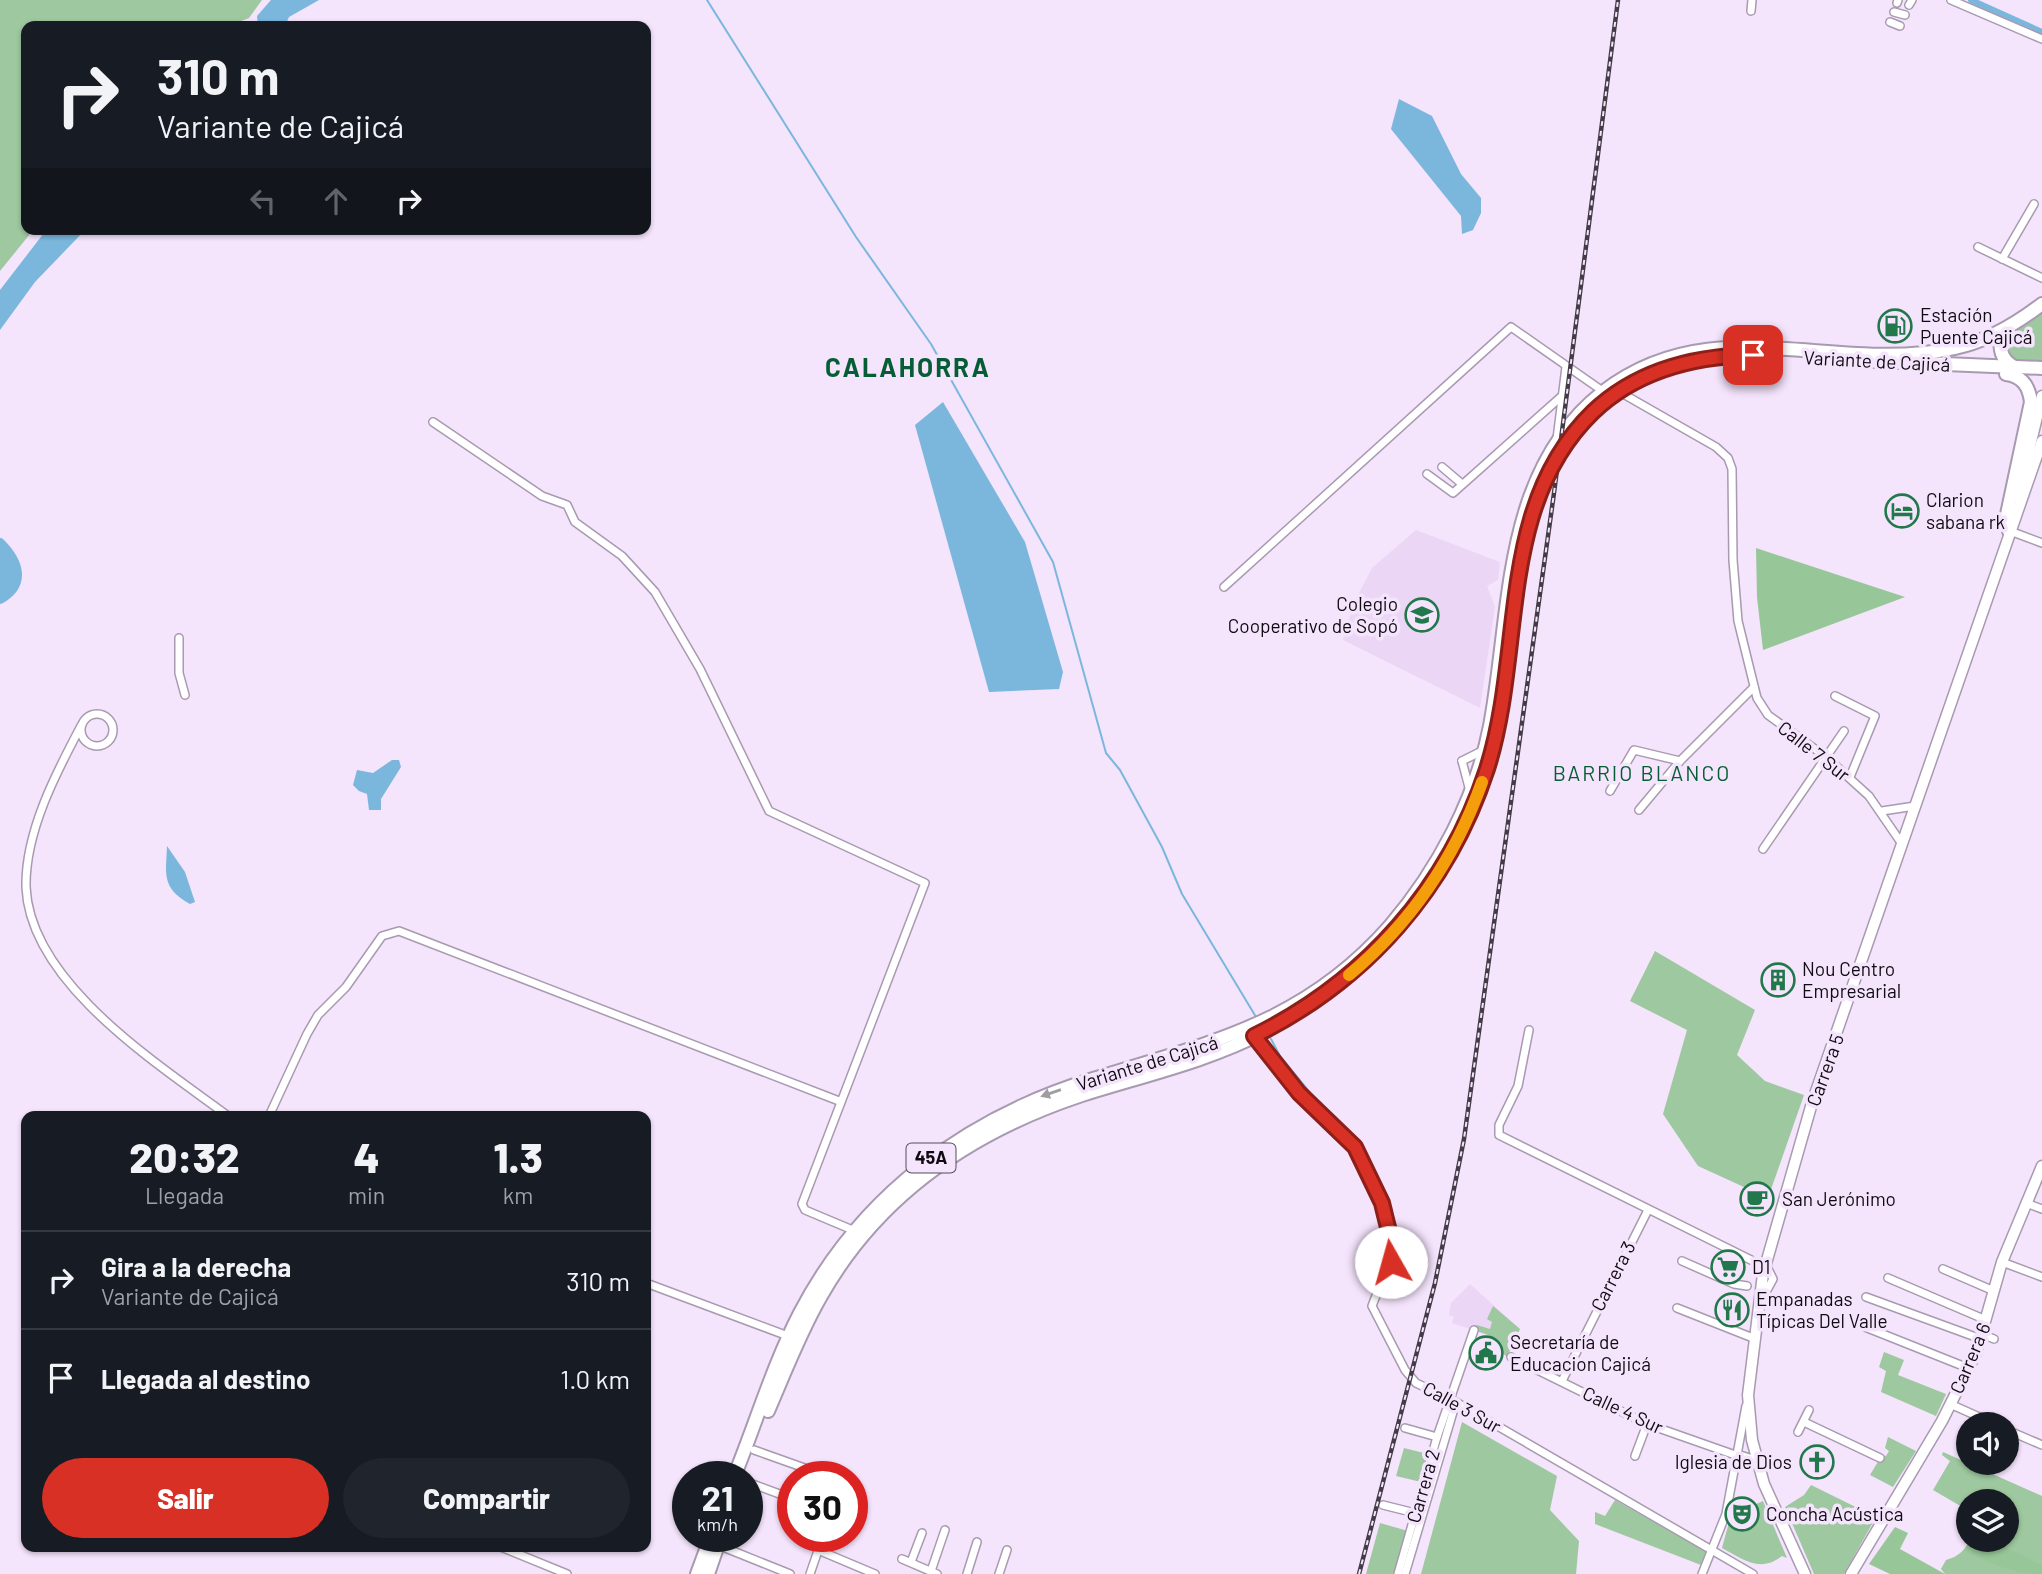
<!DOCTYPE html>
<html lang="es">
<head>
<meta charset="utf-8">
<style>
  body { margin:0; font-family:Barlow,sans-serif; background:#20242c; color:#f1f3f6; height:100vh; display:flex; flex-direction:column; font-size:26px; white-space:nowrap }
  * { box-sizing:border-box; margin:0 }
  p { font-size:23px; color:#9ea1a6 }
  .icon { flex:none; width:38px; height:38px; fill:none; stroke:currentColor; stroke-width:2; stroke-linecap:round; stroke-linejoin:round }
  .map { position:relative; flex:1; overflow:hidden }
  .sheet { position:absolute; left:21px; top:1111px; width:630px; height:441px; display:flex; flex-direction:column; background:#171b24; border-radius:14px; box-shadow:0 2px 5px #0004 }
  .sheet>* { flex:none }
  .hud { position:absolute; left:21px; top:21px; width:630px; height:214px; border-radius:14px; box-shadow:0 2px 5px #0004; background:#171b24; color:#f1f3f6; overflow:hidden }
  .buttons { position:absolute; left:1956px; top:1412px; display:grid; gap:14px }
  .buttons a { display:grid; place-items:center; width:63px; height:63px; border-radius:50%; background:#171b24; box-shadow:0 2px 5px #0004; font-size:35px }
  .speed { position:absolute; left:672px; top:1461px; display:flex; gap:14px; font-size:35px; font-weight:700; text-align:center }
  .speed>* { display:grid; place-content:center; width:91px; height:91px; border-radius:50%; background:#171b24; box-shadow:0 2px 5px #0004; line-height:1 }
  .speed small { font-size:18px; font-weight:400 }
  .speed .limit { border:10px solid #d22; background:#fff; color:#111 }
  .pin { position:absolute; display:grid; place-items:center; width:60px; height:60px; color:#fff; margin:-30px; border-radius:14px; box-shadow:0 4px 10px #0006 }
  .me { position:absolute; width:77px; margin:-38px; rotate:353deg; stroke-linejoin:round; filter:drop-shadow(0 0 5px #0008) }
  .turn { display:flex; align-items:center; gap:24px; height:147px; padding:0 21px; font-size:32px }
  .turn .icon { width:91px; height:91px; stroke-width:2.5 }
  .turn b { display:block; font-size:49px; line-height:60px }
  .lanes { display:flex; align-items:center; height:66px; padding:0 21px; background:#0003; justify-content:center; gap:35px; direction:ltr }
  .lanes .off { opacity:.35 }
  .eta { display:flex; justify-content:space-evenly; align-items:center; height:119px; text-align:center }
  .eta b { font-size:42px; font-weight:800; line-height:49px }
  .action { display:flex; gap:14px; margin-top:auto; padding:14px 21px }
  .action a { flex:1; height:80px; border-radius:42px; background:#d93025; color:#fff; font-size:28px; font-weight:800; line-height:80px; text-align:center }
  .action a+a { background:#20242c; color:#f1f3f6 }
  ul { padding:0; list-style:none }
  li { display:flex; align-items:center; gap:21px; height:98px; padding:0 21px; border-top:2px solid #363941 }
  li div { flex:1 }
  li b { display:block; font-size:26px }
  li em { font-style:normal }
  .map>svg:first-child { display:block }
</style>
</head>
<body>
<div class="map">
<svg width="2042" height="1574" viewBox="0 0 2042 1574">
  <rect width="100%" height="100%" fill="#f4e4fc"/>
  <g fill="#ebd7f5">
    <path d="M1416 530 1500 562 1498 580 1487 586 1495 607 1480 708 1343 640 1353 605 1372 568Z"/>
    <path d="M1470 1284 1520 1329 1507 1357 1493 1344 1491 1336 1452 1323 1454 1317 1449 1315 1451 1303Z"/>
  </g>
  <g fill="#9ec89f">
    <path d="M0 0H262L249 18 228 26H26V229H34L0 271Z"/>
    <path d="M2042 306V362C2028 363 2021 364 2010 355 2005 330 2025 320 2042 306Z"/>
    <path d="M1655 951 1755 1010 1737 1055 1765 1081 1804 1095 1768 1198 1698 1166 1663 1114 1687 1030 1630 1001Z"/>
    <path d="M1493 1306 1520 1329 1507 1357 1493 1344 1491 1336 1474 1330 1477 1325 1490 1329 1492 1322 1487 1319Z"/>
    <path d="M1884 1352 1904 1360 1898 1375 1946 1394 1936 1416 1881 1392 1886 1371 1879 1367Z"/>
    <path d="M1462 1422 1557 1476 1550 1510 1579 1541 1576 1574H1421Z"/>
    <path d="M1888 1437 1916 1451 1893 1487 1870 1475 1882 1455 1886 1456 1889 1451 1885 1448Z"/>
    <path d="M1404 1448 1428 1454 1421 1482 1396 1476Z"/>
    <path d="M1943 1452 2042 1496V1574H1945L1941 1569 1946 1560C1959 1556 1963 1552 1970 1540H2007V1502H1969V1511L1933 1490 1950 1461 1942 1455Z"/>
    <path d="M1811 1485 1876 1517 1844 1574H1814L1785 1507 1804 1495Z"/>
    <path d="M1615 1500 1707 1552 1701 1565 1595 1524V1512L1605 1516Z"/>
    <path d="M1763 1501 1787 1558 1782 1556C1760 1573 1744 1560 1722 1548L1731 1515Z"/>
    <path d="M1380 1523 1408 1531 1395 1574H1366Z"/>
  </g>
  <g fill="#97c798">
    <path d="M1756 548 1905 597 1763 650 1757 597Z"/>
    <path d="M1895 1527 1908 1533 1900 1549 1945 1574H1890L1869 1564Z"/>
    <path d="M1970 1540C1991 1540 2023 1554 2042 1566V1574C2014 1574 1988 1564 1965 1549Z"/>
  </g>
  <g fill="#7bb7dd">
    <path d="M271 0H319L289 17 285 26H258L257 16Z"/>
    <path d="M1399 99 1432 116 1461 174 1481 198V213L1473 230 1462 234 1461 216 1391 129Z"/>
    <path d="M47 229H86L35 282 0 330V290Z"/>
    <path d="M943 402 1025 542 1063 672 1059 689 989 692 915 425Z"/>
    <path d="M0 541 6 543 21 569 7 597 0 601Z"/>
    <path d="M392 760H399L401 767 381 799V810H369L367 794 359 791 353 785 357 770 373 773Z"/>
    <path d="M167 846 185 872 195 902 190 904C161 888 166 874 167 846Z"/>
  </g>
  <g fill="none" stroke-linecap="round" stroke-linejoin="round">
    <g stroke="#7bb7dd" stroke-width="2">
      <path d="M707 0 856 237 931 344 1053 562 1106 753 1120 770 1162 847 1182 894 1256 1017"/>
      <path d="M1271 1039 1280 1056 1316 1100 1356 1138 1382 1193"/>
    </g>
    <path stroke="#7bb7dd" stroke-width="6" d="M1971 0 2042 32"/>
    <path stroke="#7bb7dd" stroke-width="10" d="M0 543C19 562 26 584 0 599"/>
    <defs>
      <g id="street">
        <path d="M1951 0 2042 39"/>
        <path d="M1897 3 1898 0"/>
        <path d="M1909 5 1912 0"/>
        <path d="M1751 11 1752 0"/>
        <path d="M1894 12 1905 15"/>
        <path d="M1890 22 1900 26"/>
        <path d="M1978 247 2042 278"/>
        <path d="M2002 259 2034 204"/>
        <path d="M1618 391 1716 447 1728 458 1732 469 1733 560 1738 621 1757 698 1768 715 1826 757 1869 796 1902 844"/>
        <path d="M433 422 542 496 567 505 575 522 622 556 655 592 700 669 769 811 925 883 802 1204 805 1210 855 1231"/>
        <path d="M1557 439 1566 367"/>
        <path d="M1442 467 1462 484"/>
        <path d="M1427 474 1453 493 1563 395"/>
        <path d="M2010 531 2042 543"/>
        <path d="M1224 587 1511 327 1604 392"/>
        <path d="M179 638V673L185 695"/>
        <path d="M1835 696 1875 716 1850 777"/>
        <circle cx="97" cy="730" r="16"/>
        <path d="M81 726C56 773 25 832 26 887 30 983 158 1064 228 1116"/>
        <path d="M1462 761 1470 791"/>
        <path d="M1462 761 1484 750"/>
        <path d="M1610 791 1634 750 1680 761"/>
        <path d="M1639 810 1680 761 1754 687"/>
        <path d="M1882 811 1915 806"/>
        <path d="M1763 849 1844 731"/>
        <path d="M1529 1030 1518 1086 1499 1125V1135L1751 1260"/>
        <path d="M1254 1036 1299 1093 1355 1148 1382 1203 1393 1252 1372 1306 1405 1370 1416 1383 1456 1402 1753 1574"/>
        <path d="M269 1116 307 1034 318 1015 346 987 382 936 399 931 839 1101"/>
        <path d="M2026 1203 2042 1209"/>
        <path d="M1682 1261 1734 1284 1747 1286"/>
        <path d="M2002 1262 2042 1277"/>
        <path d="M1943 1269 1994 1291"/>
        <path d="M1888 1278 1986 1320"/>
        <path d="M646 1283 788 1336"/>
        <path d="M1760 1293 1767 1290 1773 1279 1765 1263"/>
        <path d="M1866 1297 1981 1339"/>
        <path d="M1677 1308 1753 1338"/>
        <path d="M1865 1327 1968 1368"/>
        <path d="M1982 1334 1994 1339"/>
        <path d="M1511 1357 1647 1424 1738 1456"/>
        <path d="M1562 1381 1648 1210"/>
        <path d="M1950 1404 1995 1424"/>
        <path d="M1804 1422 1880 1458"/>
        <path d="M1405 1428 1437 1437"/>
        <path d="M2007 1430 2042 1445"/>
        <path d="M1798 1432 1809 1410"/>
        <path d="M754 1450 813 1471"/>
        <path d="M1635 1456 1647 1424"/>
        <path d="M747 1482 793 1499"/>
        <path d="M1383 1505 1415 1513"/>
        <path d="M718 1545 790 1574"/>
        <path d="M501 1547 567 1574"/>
        <path d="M818 1550 875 1574"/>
        <path d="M902 1559 937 1574"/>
        <path d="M911 1562 922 1533"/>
        <path d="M931 1571 945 1530"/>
        <path d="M810 1574 823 1536"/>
        <path d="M967 1574 977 1542"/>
        <path d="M999 1574 1007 1550"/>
        <path d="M1398 1574 1437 1437 1474 1330"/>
        <path d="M1405 1574 1456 1402"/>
        <path d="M1702 1574 1726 1514 1746 1406"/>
      </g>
      <g id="secondary">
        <path d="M2018 496 2042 396"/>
        <path d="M1738 1456 1757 1462"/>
        <path d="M1805 1574 1764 1484 1752 1440 1748 1395 1763 1274 1812 1103 2042 441"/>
        <path d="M1851 1574 1942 1421 1976 1353 2002 1262 2042 1166"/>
      </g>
      <g id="highway">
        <path d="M2009 327C1995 341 1999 361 2017 368"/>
        <path d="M1874 361 2042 368"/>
        <path d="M2006 374C2022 376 2029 386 2031 402L2006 519 2009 531"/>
        <path d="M1627 385 1677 364 1730 355"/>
        <path d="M1543 481 1569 437 1604 402"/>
        <path d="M768 1411C785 1372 800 1332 821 1296 878 1195 972 1132 1079 1096 1141 1076 1206 1062 1264 1032"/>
        <path d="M734 1477C756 1423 773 1365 800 1313 861 1196 965 1119 1090 1080 1208 1043 1304 1024 1390 926 1438 870 1476 798 1490 726 1512 610 1501 472 1603 392 1713 307 1835 375 1955 348 1988 341 2016 324 2042 304"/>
        <path d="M697 1574 711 1536"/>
        <path d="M708 1574 721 1536"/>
      </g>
    </defs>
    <use href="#street" stroke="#a89ab0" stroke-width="10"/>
    <use href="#secondary" stroke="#a89ab0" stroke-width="13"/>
    <use href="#highway" stroke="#a89ab0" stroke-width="16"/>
    <use href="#street" stroke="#fff" stroke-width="7"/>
    <use href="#secondary" stroke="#fff" stroke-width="10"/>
    <use href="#highway" stroke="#fff" stroke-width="12"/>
    <defs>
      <path id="rail" d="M1359 1574 1435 1283 1464 1139 1554 493 1618 0"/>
    </defs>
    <use href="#rail" stroke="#433b46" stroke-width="4.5"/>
    <use href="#rail" stroke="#f4e4fc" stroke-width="2" stroke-dasharray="5" stroke-linecap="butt"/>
  </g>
  <defs><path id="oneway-solid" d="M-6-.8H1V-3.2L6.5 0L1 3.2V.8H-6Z" transform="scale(1.75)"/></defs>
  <use fill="#9f9da0" href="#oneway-solid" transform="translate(1051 1093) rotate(161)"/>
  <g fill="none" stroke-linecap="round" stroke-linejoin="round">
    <defs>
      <path id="route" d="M1391 1262 1394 1252 1382 1203 1355 1147 1299 1093 1254 1036C1366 981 1448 888 1487 769 1525 650 1496 506 1593 412 1637 370 1694 356 1753 355"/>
    </defs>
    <use href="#route" stroke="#8d1f18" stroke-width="18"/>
    <use href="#route" stroke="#d93025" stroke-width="12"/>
    <path stroke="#f59e0b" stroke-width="12" d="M1349 975C1411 923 1455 858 1482 782"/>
  </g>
  <defs>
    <symbol id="fuel-ring" viewBox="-11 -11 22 22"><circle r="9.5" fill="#f4e4fc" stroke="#22784b" stroke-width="1.5"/><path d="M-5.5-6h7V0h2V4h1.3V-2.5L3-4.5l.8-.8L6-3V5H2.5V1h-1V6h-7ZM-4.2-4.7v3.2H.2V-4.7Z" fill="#22784b"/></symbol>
    <symbol id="hotel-ring" viewBox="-11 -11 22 22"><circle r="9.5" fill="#f4e4fc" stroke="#22784b" stroke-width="1.5"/><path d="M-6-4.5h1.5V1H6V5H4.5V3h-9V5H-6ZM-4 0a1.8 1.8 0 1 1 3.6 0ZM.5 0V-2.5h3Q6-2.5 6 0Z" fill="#22784b"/></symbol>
    <symbol id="school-ring" viewBox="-11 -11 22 22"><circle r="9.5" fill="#f4e4fc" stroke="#22784b" stroke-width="1.5"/><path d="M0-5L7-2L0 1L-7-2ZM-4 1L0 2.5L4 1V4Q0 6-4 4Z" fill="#22784b"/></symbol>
    <symbol id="building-ring" viewBox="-11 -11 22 22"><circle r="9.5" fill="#f4e4fc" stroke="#22784b" stroke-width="1.5"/><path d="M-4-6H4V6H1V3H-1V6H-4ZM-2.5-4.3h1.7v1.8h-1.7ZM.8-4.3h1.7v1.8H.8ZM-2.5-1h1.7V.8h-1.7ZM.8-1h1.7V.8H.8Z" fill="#22784b"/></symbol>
    <symbol id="cafe-ring" viewBox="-11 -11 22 22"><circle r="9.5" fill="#f4e4fc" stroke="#22784b" stroke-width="1.5"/><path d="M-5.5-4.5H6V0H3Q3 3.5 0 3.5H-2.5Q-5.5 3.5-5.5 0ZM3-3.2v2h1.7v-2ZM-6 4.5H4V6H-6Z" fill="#22784b"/></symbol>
    <symbol id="supermarket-ring" viewBox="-11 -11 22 22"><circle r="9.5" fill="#f4e4fc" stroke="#22784b" stroke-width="1.5"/><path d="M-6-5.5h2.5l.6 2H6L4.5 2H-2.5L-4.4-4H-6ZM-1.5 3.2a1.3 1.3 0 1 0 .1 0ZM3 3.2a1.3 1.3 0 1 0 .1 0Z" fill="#22784b"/></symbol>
    <symbol id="restaurant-ring" viewBox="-11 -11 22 22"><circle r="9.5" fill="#f4e4fc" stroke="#22784b" stroke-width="1.5"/><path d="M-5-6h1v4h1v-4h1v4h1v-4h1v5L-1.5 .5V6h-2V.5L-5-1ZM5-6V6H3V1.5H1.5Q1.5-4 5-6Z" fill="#22784b"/></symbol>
    <symbol id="civic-ring" viewBox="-11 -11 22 22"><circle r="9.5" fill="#f4e4fc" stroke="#22784b" stroke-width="1.5"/><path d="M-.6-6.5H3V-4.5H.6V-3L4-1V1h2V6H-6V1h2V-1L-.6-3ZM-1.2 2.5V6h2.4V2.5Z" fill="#22784b"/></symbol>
    <symbol id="church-ring" viewBox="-11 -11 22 22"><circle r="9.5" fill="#f4e4fc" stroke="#22784b" stroke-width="1.5"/><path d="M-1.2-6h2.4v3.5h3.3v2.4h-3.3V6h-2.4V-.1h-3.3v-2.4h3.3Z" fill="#22784b"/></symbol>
    <symbol id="theatre-ring" viewBox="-11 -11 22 22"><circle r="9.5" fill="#f4e4fc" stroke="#22784b" stroke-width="1.5"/><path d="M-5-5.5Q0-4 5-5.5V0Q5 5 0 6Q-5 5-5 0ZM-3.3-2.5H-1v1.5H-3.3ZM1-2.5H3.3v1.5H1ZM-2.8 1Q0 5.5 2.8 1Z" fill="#22784b"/></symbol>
  </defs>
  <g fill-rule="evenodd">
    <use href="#fuel-ring" x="1876" y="307" width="38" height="38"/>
    <use href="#hotel-ring" x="1883" y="492" width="38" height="38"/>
    <use href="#school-ring" x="1403" y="596" width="38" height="38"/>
    <use href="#building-ring" x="1759" y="961" width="38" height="38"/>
    <use href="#cafe-ring" x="1738" y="1180" width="38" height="38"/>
    <use href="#supermarket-ring" x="1709" y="1248" width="38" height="38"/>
    <use href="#restaurant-ring" x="1713" y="1291" width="38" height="38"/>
    <use href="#civic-ring" x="1467" y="1334" width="38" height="38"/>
    <use href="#church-ring" x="1798" y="1443" width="38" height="38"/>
    <use href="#theatre-ring" x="1723" y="1495" width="38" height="38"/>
  </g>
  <g text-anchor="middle" stroke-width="7" stroke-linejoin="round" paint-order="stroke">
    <rect fill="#f4e4fc" stroke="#544c58" stroke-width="2" x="906.5" y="1143.5" width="49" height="29" rx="5"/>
    <g font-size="18" font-weight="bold" fill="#100b12">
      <text x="931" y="1164">45A</text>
    </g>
    <g font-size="19" fill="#100b12" stroke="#f4e4fc" text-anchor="start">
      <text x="1920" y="322">Estación<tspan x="1920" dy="22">Puente Cajicá</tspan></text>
      <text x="1926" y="507">Clarion<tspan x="1926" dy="22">sabana rk</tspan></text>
      <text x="1398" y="611" text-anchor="end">Colegio<tspan x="1398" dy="22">Cooperativo de Sopó</tspan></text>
      <text x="1802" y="976">Nou Centro<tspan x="1802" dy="22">Empresarial</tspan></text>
      <text x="1782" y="1206">San Jerónimo</text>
      <text x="1752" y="1274">D1</text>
      <text x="1756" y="1306">Empanadas<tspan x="1756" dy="22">Típicas Del Valle</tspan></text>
      <text x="1510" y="1349">Secretaría de<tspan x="1510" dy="22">Educacion Cajicá</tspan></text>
      <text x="1792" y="1469" text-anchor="end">Iglesia de Dios</text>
      <text x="1766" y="1521">Concha Acústica</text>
    </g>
    <g font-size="19" fill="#100b12" stroke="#f4e4fc">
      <text transform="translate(1877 361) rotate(3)" y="7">Variante de Cajicá</text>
      <text transform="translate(1814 751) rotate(38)" y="7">Calle 7 Sur</text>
      <text transform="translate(1147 1063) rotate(-17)" y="7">Variante de Cajicá</text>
      <text transform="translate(1825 1070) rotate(-70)" y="7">Carrera 5</text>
      <text transform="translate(1613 1276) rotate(-63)" y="7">Carrera 3</text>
      <text transform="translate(1970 1358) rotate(-67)" y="7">Carrera 6</text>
      <text transform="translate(1462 1407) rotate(29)" y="7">Calle 3 Sur</text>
      <text transform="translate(1623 1410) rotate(25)" y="7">Calle 4 Sur</text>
      <text transform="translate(1423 1486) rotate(-74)" y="7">Carrera 2</text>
    </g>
    <g font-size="21" letter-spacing="2" fill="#065d35" stroke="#f4e4fc">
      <text x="1642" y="781">BARRIO BLANCO</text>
    </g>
    <g font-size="26" font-weight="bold" letter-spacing="2" fill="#065d35" stroke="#f4e4fc">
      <text x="908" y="377">CALAHORRA</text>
    </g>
  </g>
</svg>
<div class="buttons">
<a><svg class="icon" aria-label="sound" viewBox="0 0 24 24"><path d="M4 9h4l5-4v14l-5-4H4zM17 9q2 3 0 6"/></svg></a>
<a><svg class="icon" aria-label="layers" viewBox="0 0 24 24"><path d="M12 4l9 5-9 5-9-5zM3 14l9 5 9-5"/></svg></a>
</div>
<div class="speed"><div>21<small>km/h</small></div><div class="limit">30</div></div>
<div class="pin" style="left:1753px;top:355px;background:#d93025"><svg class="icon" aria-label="arrive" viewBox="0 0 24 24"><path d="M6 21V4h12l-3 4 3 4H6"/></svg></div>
<svg class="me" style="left:1391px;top:1262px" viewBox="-20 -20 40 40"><circle r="19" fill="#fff"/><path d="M0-13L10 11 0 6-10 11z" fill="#d93025"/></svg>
<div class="hud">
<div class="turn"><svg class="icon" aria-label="right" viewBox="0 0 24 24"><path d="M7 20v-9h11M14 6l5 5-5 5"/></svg><div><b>310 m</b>Variante de Cajicá</div></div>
<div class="lanes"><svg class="icon off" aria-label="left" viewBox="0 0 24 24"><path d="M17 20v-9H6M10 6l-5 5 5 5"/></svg><svg class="icon off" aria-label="ahead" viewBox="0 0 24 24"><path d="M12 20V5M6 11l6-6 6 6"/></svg><svg class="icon" aria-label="right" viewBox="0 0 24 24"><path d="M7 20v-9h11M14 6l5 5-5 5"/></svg></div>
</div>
<section class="sheet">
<div class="eta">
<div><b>20:32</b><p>Llegada</p></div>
<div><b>4</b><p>min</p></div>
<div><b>1.3</b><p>km</p></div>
</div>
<ul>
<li><svg class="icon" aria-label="right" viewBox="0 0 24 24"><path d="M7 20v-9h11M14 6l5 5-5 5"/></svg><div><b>Gira a la derecha</b><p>Variante de Cajicá</p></div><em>310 m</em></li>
<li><svg class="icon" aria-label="arrive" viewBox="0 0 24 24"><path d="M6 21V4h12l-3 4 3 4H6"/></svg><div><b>Llegada al destino</b></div><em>1.0 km</em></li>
</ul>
<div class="action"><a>Salir</a><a>Compartir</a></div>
</section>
</div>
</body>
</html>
